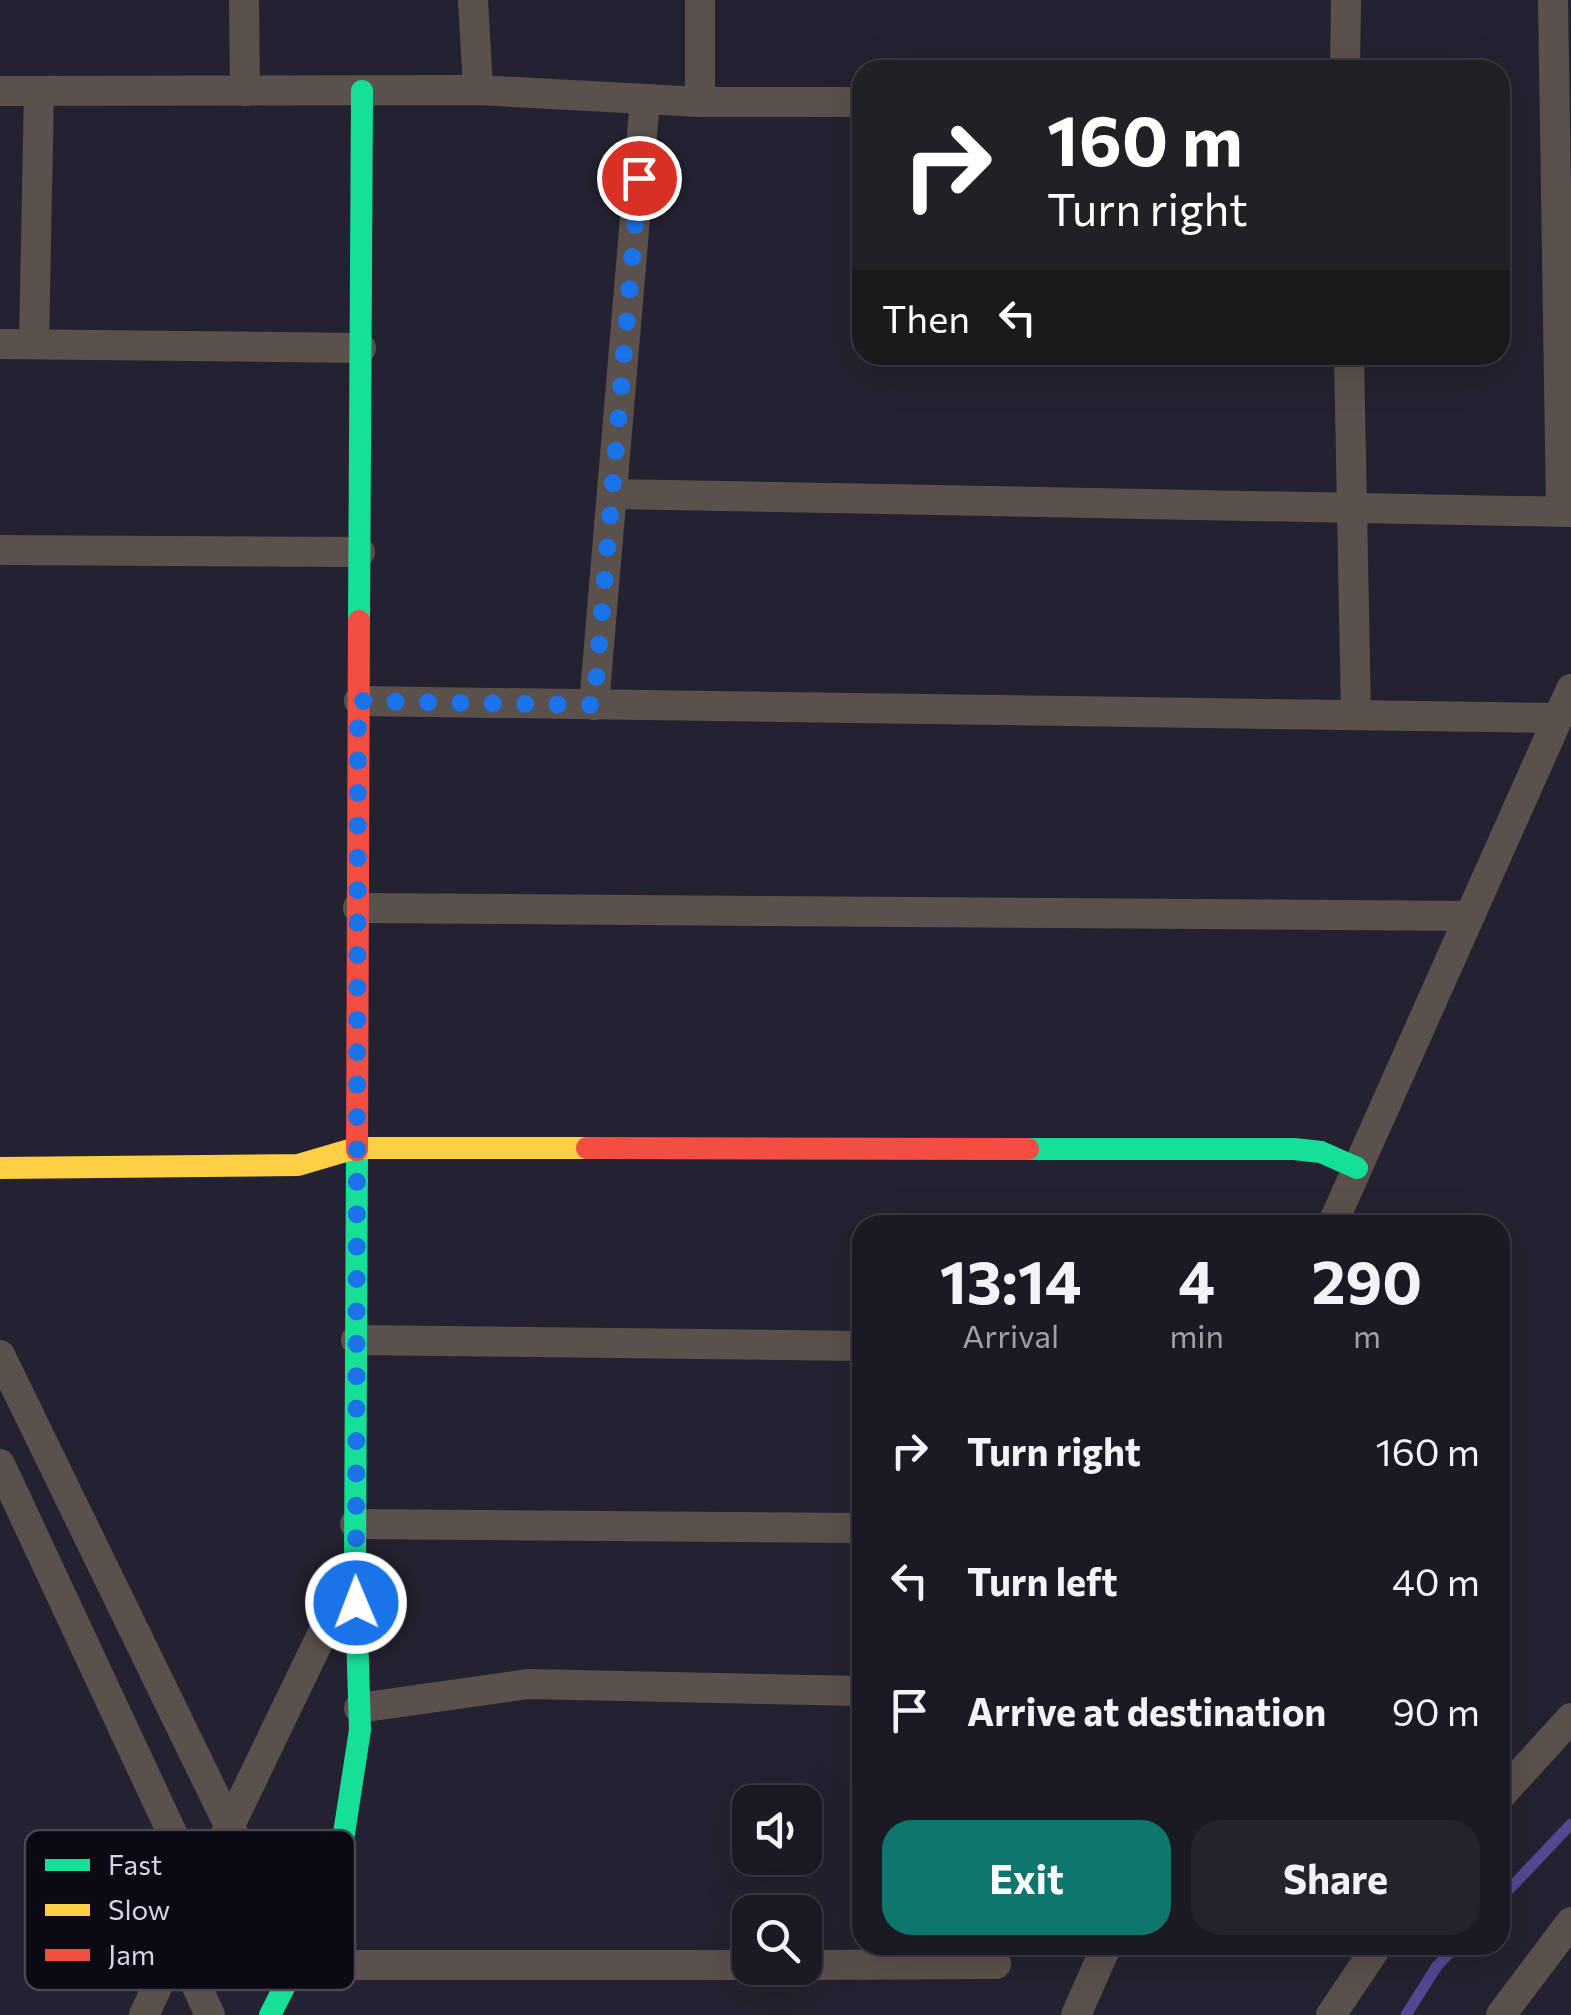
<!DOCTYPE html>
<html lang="en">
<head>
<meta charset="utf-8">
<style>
  body { margin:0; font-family:Commissioner,sans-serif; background:#24232c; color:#f1f3f6; height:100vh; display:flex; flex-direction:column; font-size:38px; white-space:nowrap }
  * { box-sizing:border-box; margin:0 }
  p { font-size:32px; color:#a0a1a6 }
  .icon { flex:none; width:55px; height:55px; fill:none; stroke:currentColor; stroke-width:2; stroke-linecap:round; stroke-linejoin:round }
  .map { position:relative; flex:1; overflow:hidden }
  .panel { position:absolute; left:852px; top:1215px; width:658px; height:740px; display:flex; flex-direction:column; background:#1b1a24; border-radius:30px; box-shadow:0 10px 40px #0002,0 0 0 2px #393841 }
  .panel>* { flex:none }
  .guide { position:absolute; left:852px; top:60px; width:658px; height:305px; border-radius:30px; box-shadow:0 10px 40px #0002,0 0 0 2px #393841; background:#202124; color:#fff; overflow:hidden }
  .tools { position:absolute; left:732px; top:1785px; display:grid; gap:20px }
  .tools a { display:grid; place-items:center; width:90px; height:90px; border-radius:20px; background:#1b1a24; box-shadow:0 10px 40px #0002,0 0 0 2px #393841; font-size:50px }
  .pin { position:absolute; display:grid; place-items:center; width:85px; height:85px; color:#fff; margin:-42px; border:5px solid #fff; border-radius:50%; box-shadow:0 2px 10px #0007 }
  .me { position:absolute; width:110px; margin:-55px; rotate:359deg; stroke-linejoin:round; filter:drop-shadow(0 0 8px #0008) }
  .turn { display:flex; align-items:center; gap:35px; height:210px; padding:0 30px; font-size:45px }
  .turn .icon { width:130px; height:130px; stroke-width:2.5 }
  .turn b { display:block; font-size:70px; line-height:85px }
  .then { display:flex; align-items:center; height:95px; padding:0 30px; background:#0003; gap:20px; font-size:38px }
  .eta { display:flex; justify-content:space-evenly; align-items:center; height:170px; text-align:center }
  .eta b { font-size:60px; font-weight:700; line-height:70px }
  .action { display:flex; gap:20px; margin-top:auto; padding:20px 30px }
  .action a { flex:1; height:115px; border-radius:30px; background:#0f766e; color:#fff; font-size:40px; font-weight:700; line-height:115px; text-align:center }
  .action a+a { background:#24232c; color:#f1f3f6 }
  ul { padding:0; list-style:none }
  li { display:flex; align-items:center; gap:30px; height:130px; padding:0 30px }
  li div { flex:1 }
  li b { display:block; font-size:38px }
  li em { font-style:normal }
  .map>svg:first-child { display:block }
</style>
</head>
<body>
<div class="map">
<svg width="1571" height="2015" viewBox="0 0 1571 2015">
  <rect width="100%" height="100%" fill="#242230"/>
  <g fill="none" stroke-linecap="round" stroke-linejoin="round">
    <g stroke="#554792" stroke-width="11">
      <path d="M1500 1899 1571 1824"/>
      <path d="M1406 2015 1437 1966 1457 1945"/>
    </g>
    <g stroke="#5b514c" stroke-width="30">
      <path d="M244 0 245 91"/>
      <path d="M473 0 478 90"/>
      <path d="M1553 0 1561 511"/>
      <path d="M1345 70 1346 0"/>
      <path d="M0 91 478 90 700 102H862"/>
      <path d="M700 102V0"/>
      <path d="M0 344 361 348"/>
      <path d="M34 344 39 91"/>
      <path d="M1349 355 1356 715"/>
      <path d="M612 494 1571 512"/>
      <path d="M0 550 360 552"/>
      <path d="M359 701 1557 718"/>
      <path d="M594 705 645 99"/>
      <path d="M358 908 1470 916"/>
      <path d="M1332 1225 1571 689"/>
      <path d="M356 1340 862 1346"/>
      <path d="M0 1355 297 1965H750"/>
      <path d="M0 1464 180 1850 191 1906"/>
      <path d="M355 1524 862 1528"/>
      <path d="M359 1708 528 1684 862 1691"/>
      <path d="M1500 1796 1571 1718"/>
      <path d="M183 1932 192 1976 210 2015"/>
      <path d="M805 1965 996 1964"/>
      <path d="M144 2015 183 1932 191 1906 353 1570"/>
      <path d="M1076 2015 1107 1945"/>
      <path d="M1331 2015 1378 1945"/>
      <path d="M1501 2015 1571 1922"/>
    </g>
    <g stroke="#16e098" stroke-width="22">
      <path d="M359 621 362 91"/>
      <path d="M1028 1149H1294L1321 1152 1357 1168"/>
      <path d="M270 2015 336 1885 360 1730 355 1568 357 1150"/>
    </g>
    <path stroke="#ffcf43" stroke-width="22" d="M0 1168 298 1165 356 1148H587"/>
    <g stroke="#f24e42" stroke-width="22">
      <path d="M587 1148 1028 1149"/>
      <path d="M357 1150 359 621"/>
    </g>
  </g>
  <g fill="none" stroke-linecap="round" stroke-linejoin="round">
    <path stroke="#1a73e8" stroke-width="18" stroke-dasharray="0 32.4" d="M356 1603 358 701 594 705 639 178"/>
  </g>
  <rect x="25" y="1830" width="330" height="160" rx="15" fill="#0a0914" stroke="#474653" stroke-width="2.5"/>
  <rect x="45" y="1859" width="45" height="12" fill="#16e098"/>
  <rect x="45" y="1904" width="45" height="12" fill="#ffcf43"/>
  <rect x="45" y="1949" width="45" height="12" fill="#f24e42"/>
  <g font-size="28" fill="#d5d4e5">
    <text x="108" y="1875">Fast</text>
    <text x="108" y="1920">Slow</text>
    <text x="108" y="1965">Jam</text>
  </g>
</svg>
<div class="tools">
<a><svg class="icon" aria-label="sound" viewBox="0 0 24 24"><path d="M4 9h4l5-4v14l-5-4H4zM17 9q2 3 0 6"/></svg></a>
<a><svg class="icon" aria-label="search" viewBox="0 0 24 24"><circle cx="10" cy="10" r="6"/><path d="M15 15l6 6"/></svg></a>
</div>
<div class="pin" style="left:639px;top:178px;background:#d93025"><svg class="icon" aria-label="arrive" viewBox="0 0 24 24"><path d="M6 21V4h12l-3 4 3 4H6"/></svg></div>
<svg class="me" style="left:356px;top:1603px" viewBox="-20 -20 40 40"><circle r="17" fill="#1a73e8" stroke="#fff" stroke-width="3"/><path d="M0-11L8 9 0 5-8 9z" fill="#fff"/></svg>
<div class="guide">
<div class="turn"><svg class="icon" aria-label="right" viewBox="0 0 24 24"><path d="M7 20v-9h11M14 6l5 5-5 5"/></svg><div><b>160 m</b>Turn right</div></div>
<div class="then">Then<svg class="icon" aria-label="left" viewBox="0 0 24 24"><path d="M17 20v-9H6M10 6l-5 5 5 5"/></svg></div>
</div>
<section class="panel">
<div class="eta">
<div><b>13:14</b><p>Arrival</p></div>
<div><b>4</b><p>min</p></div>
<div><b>290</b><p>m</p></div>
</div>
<ul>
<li><svg class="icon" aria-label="right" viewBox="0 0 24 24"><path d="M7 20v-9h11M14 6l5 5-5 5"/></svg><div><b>Turn right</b></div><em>160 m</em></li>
<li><svg class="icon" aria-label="left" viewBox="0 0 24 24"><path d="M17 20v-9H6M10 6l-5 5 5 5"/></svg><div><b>Turn left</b></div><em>40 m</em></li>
<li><svg class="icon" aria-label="arrive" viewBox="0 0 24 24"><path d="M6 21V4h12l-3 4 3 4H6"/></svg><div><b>Arrive at destination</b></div><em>90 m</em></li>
</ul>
<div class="action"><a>Exit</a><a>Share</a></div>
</section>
</div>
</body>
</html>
